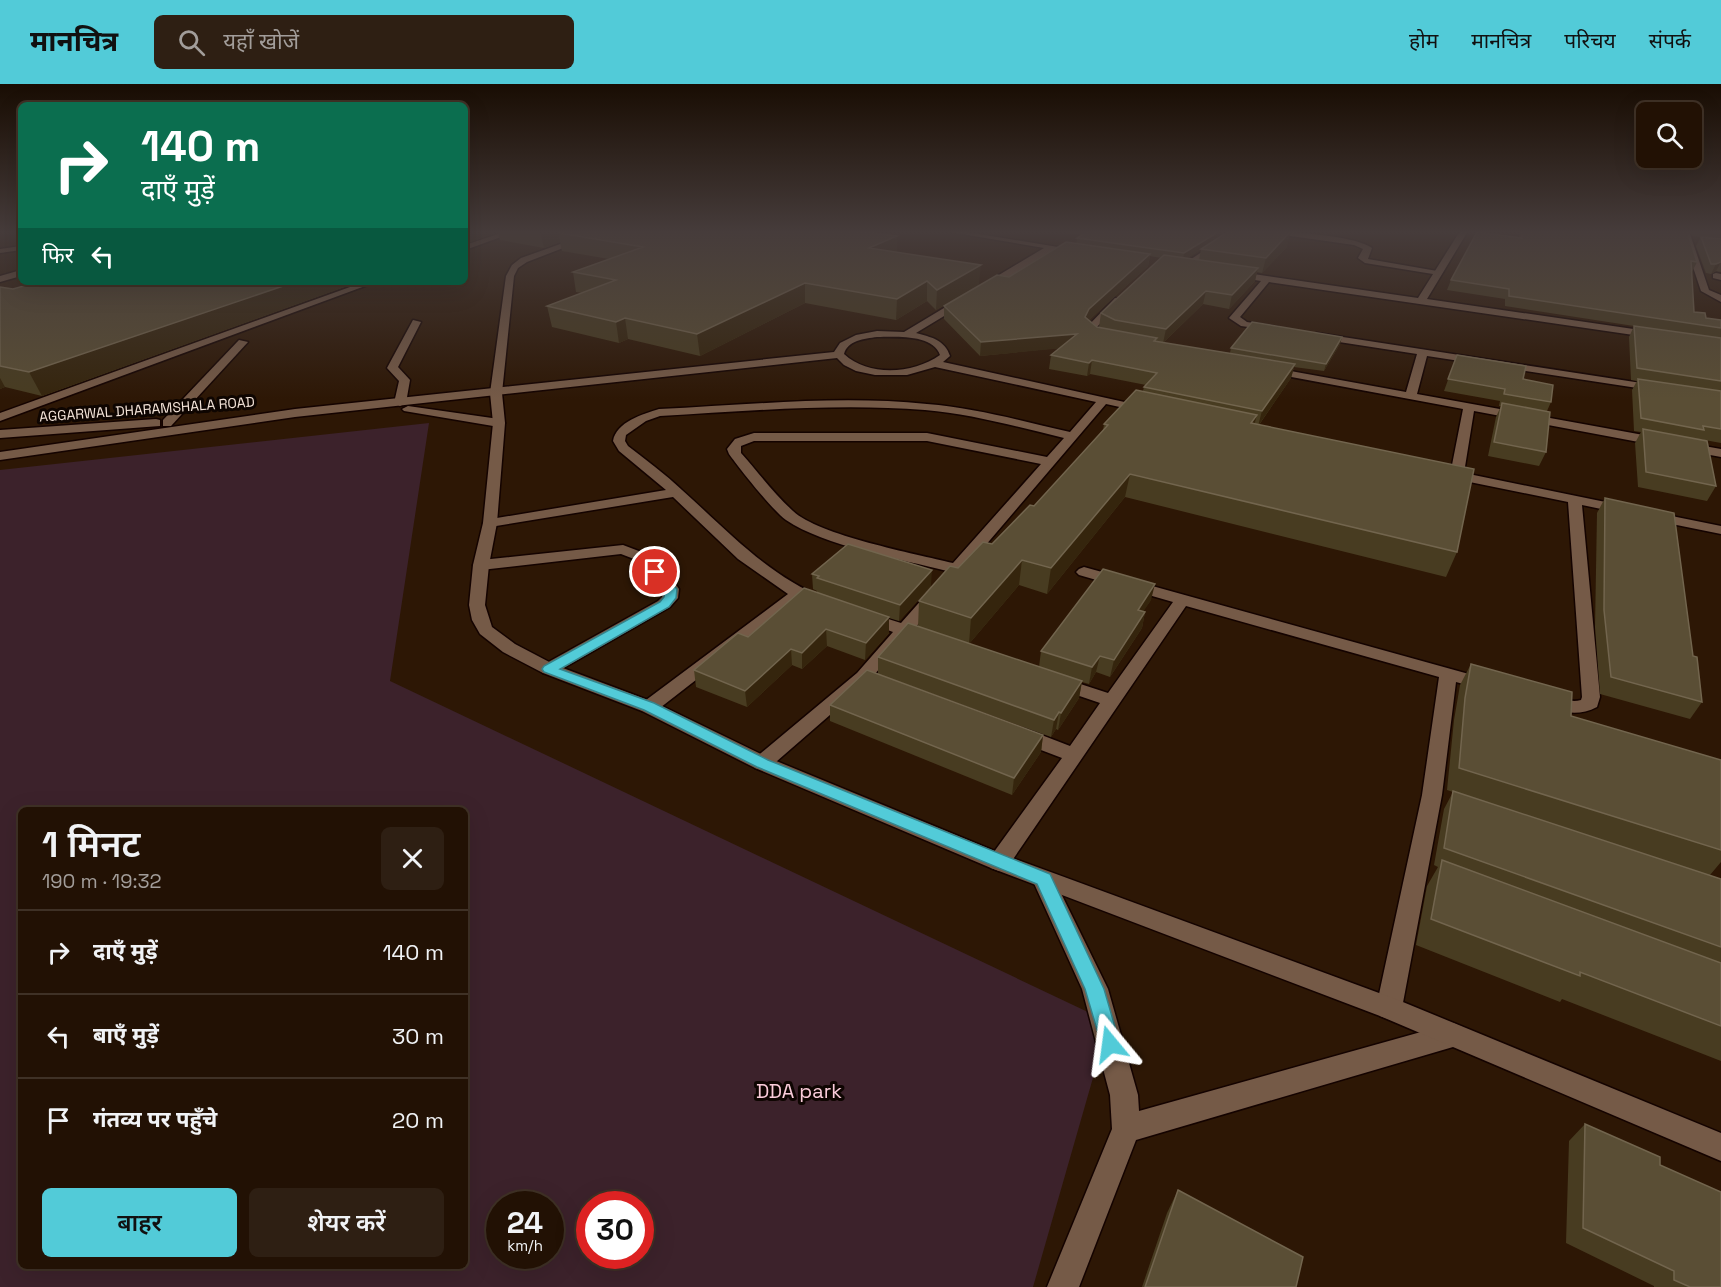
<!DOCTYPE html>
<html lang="hi">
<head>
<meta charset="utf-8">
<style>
  body { margin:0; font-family:"Space Grotesk","Noto Sans Devanagari",sans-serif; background:#2e1f13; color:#f1f3f6; height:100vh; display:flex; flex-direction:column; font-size:22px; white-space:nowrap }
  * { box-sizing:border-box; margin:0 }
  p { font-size:20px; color:#a29d9a }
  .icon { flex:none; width:33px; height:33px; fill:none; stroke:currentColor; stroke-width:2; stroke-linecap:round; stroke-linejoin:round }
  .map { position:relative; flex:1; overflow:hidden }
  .sheet { position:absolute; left:18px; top:723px; width:450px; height:462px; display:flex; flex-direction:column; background:#221104; border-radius:9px; box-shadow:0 6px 24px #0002,0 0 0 2px #3f3126 }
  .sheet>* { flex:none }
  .top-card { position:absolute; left:18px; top:18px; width:450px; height:183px; border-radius:9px; box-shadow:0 6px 24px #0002,0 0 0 2px #3f3126; background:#0b6e4f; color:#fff; overflow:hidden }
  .buttons { position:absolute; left:1636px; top:18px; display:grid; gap:12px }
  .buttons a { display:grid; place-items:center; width:66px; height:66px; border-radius:9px; background:#221104; box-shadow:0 6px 24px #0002,0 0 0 2px #3f3126; font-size:30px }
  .speed { position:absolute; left:486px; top:1107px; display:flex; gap:12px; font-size:30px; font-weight:700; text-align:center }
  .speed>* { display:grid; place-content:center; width:78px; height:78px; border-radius:50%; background:#221104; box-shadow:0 6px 24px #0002,0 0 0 2px #3f3126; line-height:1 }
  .speed small { font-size:15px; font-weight:400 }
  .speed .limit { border:9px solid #d22; background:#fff; color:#111 }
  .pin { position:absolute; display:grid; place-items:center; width:51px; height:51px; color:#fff; margin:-26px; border:3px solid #fff; border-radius:50%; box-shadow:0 2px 6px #0007 }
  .me { position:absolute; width:66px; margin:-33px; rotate:344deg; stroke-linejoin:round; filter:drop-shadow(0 0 4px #0008) }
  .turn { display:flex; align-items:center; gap:21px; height:126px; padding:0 24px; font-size:27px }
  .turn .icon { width:78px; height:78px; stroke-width:2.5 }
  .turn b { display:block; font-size:42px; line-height:51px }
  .then { display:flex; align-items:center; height:57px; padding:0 24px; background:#0003; gap:12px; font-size:22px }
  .round { display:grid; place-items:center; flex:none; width:63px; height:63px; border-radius:9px; background:#2e1f13 }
  .head { display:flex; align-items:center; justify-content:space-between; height:102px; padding:0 24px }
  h1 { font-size:36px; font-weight:600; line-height:45px }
  .cta { display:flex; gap:12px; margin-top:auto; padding:12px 24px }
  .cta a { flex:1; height:69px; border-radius:9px; background:#52cbd8; color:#111; font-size:24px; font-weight:600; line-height:69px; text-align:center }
  .cta a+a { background:#2e1f13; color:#f1f3f6 }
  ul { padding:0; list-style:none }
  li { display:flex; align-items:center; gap:18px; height:84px; padding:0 24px; border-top:2px solid #3f3126 }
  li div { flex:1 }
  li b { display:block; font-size:22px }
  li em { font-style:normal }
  header { display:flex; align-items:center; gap:36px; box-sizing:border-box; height:84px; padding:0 30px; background:#52cbd8; color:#111 }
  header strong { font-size:28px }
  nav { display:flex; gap:33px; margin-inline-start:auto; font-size:21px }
  .search { width:420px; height:54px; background:#2e1f13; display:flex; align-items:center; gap:15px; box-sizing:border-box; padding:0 21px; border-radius:9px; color:#a29d9a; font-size:22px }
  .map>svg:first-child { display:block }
</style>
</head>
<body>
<header>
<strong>मानचित्र</strong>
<div class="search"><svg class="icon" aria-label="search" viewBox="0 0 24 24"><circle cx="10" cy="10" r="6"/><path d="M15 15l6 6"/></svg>यहाँ खोजें</div>
<nav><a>होम</a><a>मानचित्र</a><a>परिचय</a><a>संपर्क</a></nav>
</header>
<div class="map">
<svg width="1721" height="1203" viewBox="0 0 1721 1203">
  <rect width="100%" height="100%" fill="#2d1705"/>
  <path fill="#3c222b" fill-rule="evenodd" d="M429 339 390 597 1109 938 1033 1203H0V386ZM21 726H465V1182H21ZM500 1120H550V1172H500ZM590 1120H640V1172H590Z"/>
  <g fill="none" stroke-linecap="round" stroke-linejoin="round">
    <defs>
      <g id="lane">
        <path d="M507 147H518L465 166V161Z"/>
        <path d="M1255 147C1278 146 1355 151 1372 164L1368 175 1443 188 1439 191 1365 179 1358 174 1363 165 1354 161Z"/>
        <path d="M21 186V192L0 198V192Z"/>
        <path d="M364 198H376L0 337V329Z"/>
        <path d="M413 236 421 238 398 283 410 296 406 319 400 322 394 319 399 297 387 284Z"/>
        <path d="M239 256 248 258 171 342H163V336Z"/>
      </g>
      <g id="street">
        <path d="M944 147H961L1082 167 1078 169 1053 166 916 249C931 253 945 256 950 272L943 278 1147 323 1153 326 1147 329 1106 320 915 544 932 549 934 553 932 557 926 558 907 552 869 597 769 684 762 686 755 684 752 679 755 674 857 589 893 548 860 536 858 533 860 530 866 528 901 539 947 487C901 475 824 462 786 436 773 427 739 384 729 370L727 365 735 355 754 349H927L1047 373 1064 354C1018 343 972 330 925 326 837 319 748 327 660 332L646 337 626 351 625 357 628 362C646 376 665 390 682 406 728 447 767 491 826 515L828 518 820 523 800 515 656 627H642L640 623 642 619 788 510 738 475 673 413 490 443 483 439 485 436 666 406 619 367 613 357C616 338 643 330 659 325 748 321 838 311 927 320 976 324 1022 337 1070 348L1096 318 935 283 907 291H875L856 287 844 281 837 274 295 333 0 376V368L295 325 834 268 840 259 856 251 877 247 904 248 1044 164ZM877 253C895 253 933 250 940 271 913 290 869 293 844 270 848 256 864 255 877 253ZM754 357H927L1041 380 953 479C916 470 818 451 793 427 774 410 758 388 741 369V362Z"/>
        <path d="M1234 147H1243L1186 185 1179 183Z"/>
        <path d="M1460 147H1468L1427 215 1654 248 1659 251 1654 254 1269 198 1240 233 1247 238 1278 243V247L1241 242 1229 234 1261 197 1230 192 1229 190 1233 187 1418 214Z"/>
        <path d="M1681 147H1689L1709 206 1721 211V218L1701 207Z"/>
        <path d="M1716 189 1721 190V196L1713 194V190Z"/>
        <path d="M1115 214 1123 216 1096 244 1108 253 1099 255 1085 245Z"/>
        <path d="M1317 249 1661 302V306L1657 307 1427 272 1417 310 1660 354 1666 358 1660 362 1474 327 1464 389 1625 422 1632 426 1625 430 1582 421 1600 613 1597 623C1578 633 1561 628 1543 622L1540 618 1543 614C1556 610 1568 620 1581 616L1582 613 1568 418 1445 393 1443 390 1445 387 1451 386 1463 325 1264 288 1263 286 1268 283 1406 308 1417 270 1313 254V250Z"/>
        <path d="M408 322 499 335 505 339 499 343 404 327 402 325Z"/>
        <path d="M156 335 160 336V342L0 354V346Z"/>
        <path d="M1687 359 1721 365V373L1683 366 1681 363Z"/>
        <path d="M1652 428 1721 442V450L1647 435 1645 432Z"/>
        <path d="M623 461 644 469 677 502 679 505 678 514 670 523 555 589H543L540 585 543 581 658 517 662 513 663 506 634 475 621 470 481 486 473 481 481 476Z"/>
        <path d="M1084 483 1494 597 1497 601 1494 605 1488 607 1456 598 1442 711 1402 924 1398 932 1389 935 1380 932 1376 924 1422 711 1439 593 1186 522 1007 784 999 787 991 784 988 778 991 772 1062 674 1012 655 1009 650 1012 645 1019 644 1026 645 1070 662 1100 619 1053 603 1050 599 1053 595 1059 593 1108 609 1173 518 1079 491 1076 488 1079 485Z"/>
        <path d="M1043 786 1051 789 1108 905 1138 1011 1139 1027 1453 939 1462 943 1466 951 1462 959 1453 963 1136 1056 1079 1203H1047L1112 1045 1110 1011 1082 905 1032 795 1035 789Z"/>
      </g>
      <g id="secondary">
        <path d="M597 147H607L527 178 518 184 514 192 502 309 505 339 497 439 489 481 485 521 492 543 515 560 555 581 656 619 769 674 1007 772 1398 916 1721 1049V1077L1380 932 991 784 755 684 642 627 543 589 503 568 480 550 472 536 469 521 473 481 483 439 493 339 490 309 506 192 512 181 521 174Z"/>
        <path d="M21 162V166L0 169V165Z"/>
      </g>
    </defs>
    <use href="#lane" stroke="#140300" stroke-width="3"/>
    <use href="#street" stroke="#140300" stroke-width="3"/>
    <use href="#secondary" stroke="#140300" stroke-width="3"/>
    <use href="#lane" fill="#755a47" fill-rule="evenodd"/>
    <use href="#street" fill="#755a47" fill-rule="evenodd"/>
    <use href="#secondary" fill="#755a47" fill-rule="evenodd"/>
  </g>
  <g fill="#483c21" fill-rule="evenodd">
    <path d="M465 147H858L897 168 979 201 936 226 927 217 896 236 805 219 700 272 628 255 619 259 552 243 547 222 583 209 576 208 573 188 609 175 562 167 560 158 544 164 500 156 498 148 465 160Z"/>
    <path d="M1062 147H1279L1287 163 1262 189 1257 188 1255 197 1229 225 1203 220 1163 259 1230 269 1231 264 1342 253 1340 260 1324 287 1294 283 1291 294 1259 341 1457 468 1446 493 1125 413 1047 510 1019 501 969 560 1039 583 1041 567 1151 516 1143 527 1145 528 1142 544 1110 593 1096 588 1089 600 1082 598 1079 614 1058 646 1056 645 1051 653 878 590V573L918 543 919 517 958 484 992 460 1034 422 1103 347 1104 340 1143 307 1144 303 1146 301 1090 290 1087 292 1049 285 1051 271 1059 264 980 272 944 235V222L1009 193 1076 160 1077 154 1082 151 1062 148ZM1201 165 1199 176 1187 174ZM1150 172 1161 174 1101 229 1099 243H1097L1089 236 1148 182Z"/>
    <path d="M1519 147H1687L1697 178 1692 188 1694 228 1706 234 1721 244V359L1699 355H1698L1716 402 1707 417 1638 403 1635 359 1641 348 1634 347 1632 306 1637 297 1631 296 1629 253 1634 242 1505 222V215L1447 206 1451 196 1519 153Z"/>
    <path d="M1690 147H1721V188L1716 187 1711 190 1706 189 1696 162 1701 153 1693 152Z"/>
    <path d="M38 198H358L42 312 5 303 0 305V203L13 205Z"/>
    <path d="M1457 271 1523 295 1551 318 1547 327 1546 368 1539 382 1488 372 1496 333 1501 322H1499L1500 317 1444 307Z"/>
    <path d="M1605 414 1702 618 1690 635 1600 610 1595 543 1597 429Z"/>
    <path d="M812 490 931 502 899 537 889 534V549L865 576 827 562 802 585 792 581 747 623 696 603 694 586 817 509V507L813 505Z"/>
    <path d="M1471 580 1571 632 1721 676V778L1710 791 1721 795V977L1562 915 1560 918 1416 861 1427 802 1438 783 1434 781 1444 725 1453 708 1447 706 1454 636 1460 601Z"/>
    <path d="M830 621 1043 651 1041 668 1012 711 830 637Z"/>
    <path d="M1585 1040 1660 1081 1721 1203H1654V1202L1566 1159 1569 1057Z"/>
    <path d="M1178 1106 1296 1203H1142L1167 1129Z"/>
  </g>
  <g fill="#35250d">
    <path d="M465 147H498V148L465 160Z"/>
    <path d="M540 147H591L559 149 560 158 544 164Z"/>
    <path d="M1220 147H1229L1183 177 1184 169Z"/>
    <path d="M1290 148 1287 163 1262 189 1266 174Z"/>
    <path d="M897 152V170L869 164Z"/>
    <path d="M1150 170 1148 182 1087 238 1085 233 1089 225Z"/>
    <path d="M1721 178 1716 187 1711 190 1716 180Z"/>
    <path d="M981 181 979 201 936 226 937 206Z"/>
    <path d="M1258 184 1255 197 1229 225 1232 211Z"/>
    <path d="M927 197V217L896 236 897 215Z"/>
    <path d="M295 198H358L42 312 29 288Z"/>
    <path d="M805 199V219L700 272 697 250Z"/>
    <path d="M1206 207 1203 220 1163 259 1166 245Z"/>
    <path d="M625 234 628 255 619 259 616 238Z"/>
    <path d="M1077 250 1075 263 980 272 981 258Z"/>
    <path d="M1342 253 1340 260 1324 287 1326 280Z"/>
    <path d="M1092 276 1090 290 1087 292 1089 279Z"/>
    <path d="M1295 280 1291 294 1258 342 1262 327Z"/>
    <path d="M0 294 5 303 0 305Z"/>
    <path d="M1257 331 1251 352V339Z"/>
    <path d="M1130 390 1125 413 1047 510 1051 484Z"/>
    <path d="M1022 476 1019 501 969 560 971 534Z"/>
    <path d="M932 486 931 502 899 537 900 521Z"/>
    <path d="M1155 500 1151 516 1134 542 1138 526Z"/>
    <path d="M1145 528 1142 544 1110 593 1114 576Z"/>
    <path d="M889 533V549L865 576 866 559Z"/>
    <path d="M826 545 827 562 802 585V569Z"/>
    <path d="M791 565 792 581 747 623 745 607Z"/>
    <path d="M1100 572 1096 588 1089 600 1092 583Z"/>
    <path d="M1082 597 1079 614 1058 646 1061 629Z"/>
    <path d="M1059 628 1056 645 1051 653 1054 636Z"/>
    <path d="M1043 651 1041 668 1012 711 1014 694Z"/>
  </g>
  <g fill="#5a4e35" stroke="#72654e" stroke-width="1.5">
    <path d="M564 147H858L897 152 869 164 981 181 937 206 927 197 897 215 805 199 697 250 625 234 616 238 547 222 616 196 573 188 643 163 559 149Z"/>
    <path d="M1088 147H1220L1184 169 1077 154Z"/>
    <path d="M1229 147H1279L1290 148 1266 174 1201 165Z"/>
    <path d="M1522 147H1687L1697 178 1691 177 1694 228 1705 229 1706 234 1721 236V244L1509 212V205L1451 196 1477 148 1522 154Z"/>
    <path d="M1701 153 1721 155V178L1716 180H1711Z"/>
    <path d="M1066 158 1150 170 1089 225 1085 233 1097 243 1157 254 1154 257 1295 280 1262 327 1144 303 1157 289 1092 276 1089 279 1051 271 1077 250 981 258 944 222 997 191 1009 193Z"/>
    <path d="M1164 171 1258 184 1232 211 1206 207 1166 245 1115 236 1101 229Z"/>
    <path d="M38 198H295L29 288 0 282V203L13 205Z"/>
    <path d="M1252 238 1342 253 1326 280 1231 264Z"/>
    <path d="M1634 242 1721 254V297L1637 284Z"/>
    <path d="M1457 271 1526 282 1523 295 1553 301 1551 318 1504 310 1505 305 1448 295Z"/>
    <path d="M1638 295 1721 307V345L1703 342 1704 346 1641 334Z"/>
    <path d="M1136 306 1257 331 1251 339 1474 385 1457 468 1130 390 1051 484 1022 476 971 534 919 517 950 482 958 484 983 458 992 460 1030 421 1034 422 1108 341 1104 340Z"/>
    <path d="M1502 319 1550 328 1546 368 1494 358Z"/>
    <path d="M1643 345 1707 357 1716 402 1646 388Z"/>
    <path d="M1605 414 1674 429 1693 572 1697 573 1702 618 1611 593 1604 526Z"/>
    <path d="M848 460 932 486 900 521 817 494 819 492 812 490Z"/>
    <path d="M1103 485 1155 500 1138 526 1145 528 1114 576 1100 572 1092 583 1041 567Z"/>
    <path d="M804 504 889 533 866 559 826 545 802 569 791 565 745 607 694 586 738 549 748 553Z"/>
    <path d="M908 539 1082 597 1061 629 1059 628 1054 636 878 573Z"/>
    <path d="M1471 580 1572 608 1571 632 1721 676V766L1459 684 1465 614Z"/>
    <path d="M867 586 1043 651 1014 694 830 621Z"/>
    <path d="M1453 707 1721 795V863L1444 764Z"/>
    <path d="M1442 776 1721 879V942L1580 888V892L1431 835Z"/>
    <path d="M1585 1040 1660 1073V1081L1721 1108V1203H1690L1674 1196V1187L1583 1144Z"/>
    <path d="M1178 1106 1303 1173 1296 1203H1145Z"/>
  </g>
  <linearGradient id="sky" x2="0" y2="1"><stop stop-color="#190d03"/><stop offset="0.47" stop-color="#463c3b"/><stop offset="1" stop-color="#463c3b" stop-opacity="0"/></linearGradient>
  <rect width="1721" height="315" fill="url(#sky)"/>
  <path fill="#52cbd8" stroke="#35848c" stroke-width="1.5" d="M655 485 659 486 677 505 676 514 669 523 560 585 654 619 768 676 1050 790 1104 905 1120 960 1117 966 1110 969 1103 966 1085 905 1037 800 757 683 644 626 544 588 542 585 544 582 660 518 664 513 665 505 649 488Z"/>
  <g text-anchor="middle" stroke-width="6" stroke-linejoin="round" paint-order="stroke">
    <g font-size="14" fill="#f4e4d9" stroke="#0e0501">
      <text transform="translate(147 325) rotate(-4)" y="5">AGGARWAL DHARAMSHALA ROAD</text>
    </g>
    <g font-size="20" fill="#fbccda" stroke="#0e0501">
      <text x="799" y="1014">DDA park</text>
    </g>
  </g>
</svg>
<div class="buttons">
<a><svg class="icon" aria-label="search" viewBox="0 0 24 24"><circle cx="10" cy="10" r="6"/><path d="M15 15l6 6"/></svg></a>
</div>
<div class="speed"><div>24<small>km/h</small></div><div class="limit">30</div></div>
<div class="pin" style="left:655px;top:488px;background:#d93025"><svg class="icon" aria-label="arrive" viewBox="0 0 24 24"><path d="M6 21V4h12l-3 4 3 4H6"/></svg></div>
<svg class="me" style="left:1110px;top:960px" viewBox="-20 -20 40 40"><path d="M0-17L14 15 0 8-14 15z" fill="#52cbd8" stroke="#fff" stroke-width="4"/></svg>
<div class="top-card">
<div class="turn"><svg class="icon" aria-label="right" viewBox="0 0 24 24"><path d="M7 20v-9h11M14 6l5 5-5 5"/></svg><div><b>140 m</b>दाएँ मुड़ें</div></div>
<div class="then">फिर<svg class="icon" aria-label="left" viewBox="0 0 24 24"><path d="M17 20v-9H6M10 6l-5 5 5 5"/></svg></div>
</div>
<section class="sheet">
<div class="head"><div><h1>1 मिनट</h1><p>190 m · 19:32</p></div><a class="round"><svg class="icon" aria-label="close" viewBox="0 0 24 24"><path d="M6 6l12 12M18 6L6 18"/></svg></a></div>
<ul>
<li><svg class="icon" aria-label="right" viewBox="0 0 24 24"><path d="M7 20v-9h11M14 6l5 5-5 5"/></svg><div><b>दाएँ मुड़ें</b></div><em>140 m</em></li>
<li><svg class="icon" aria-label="left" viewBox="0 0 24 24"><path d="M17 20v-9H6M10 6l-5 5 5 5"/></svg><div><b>बाएँ मुड़ें</b></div><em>30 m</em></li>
<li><svg class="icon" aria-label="arrive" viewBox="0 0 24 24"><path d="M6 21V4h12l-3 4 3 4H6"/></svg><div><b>गंतव्य पर पहुँचे</b></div><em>20 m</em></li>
</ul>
<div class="cta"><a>बाहर</a><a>शेयर करें</a></div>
</section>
</div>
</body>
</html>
